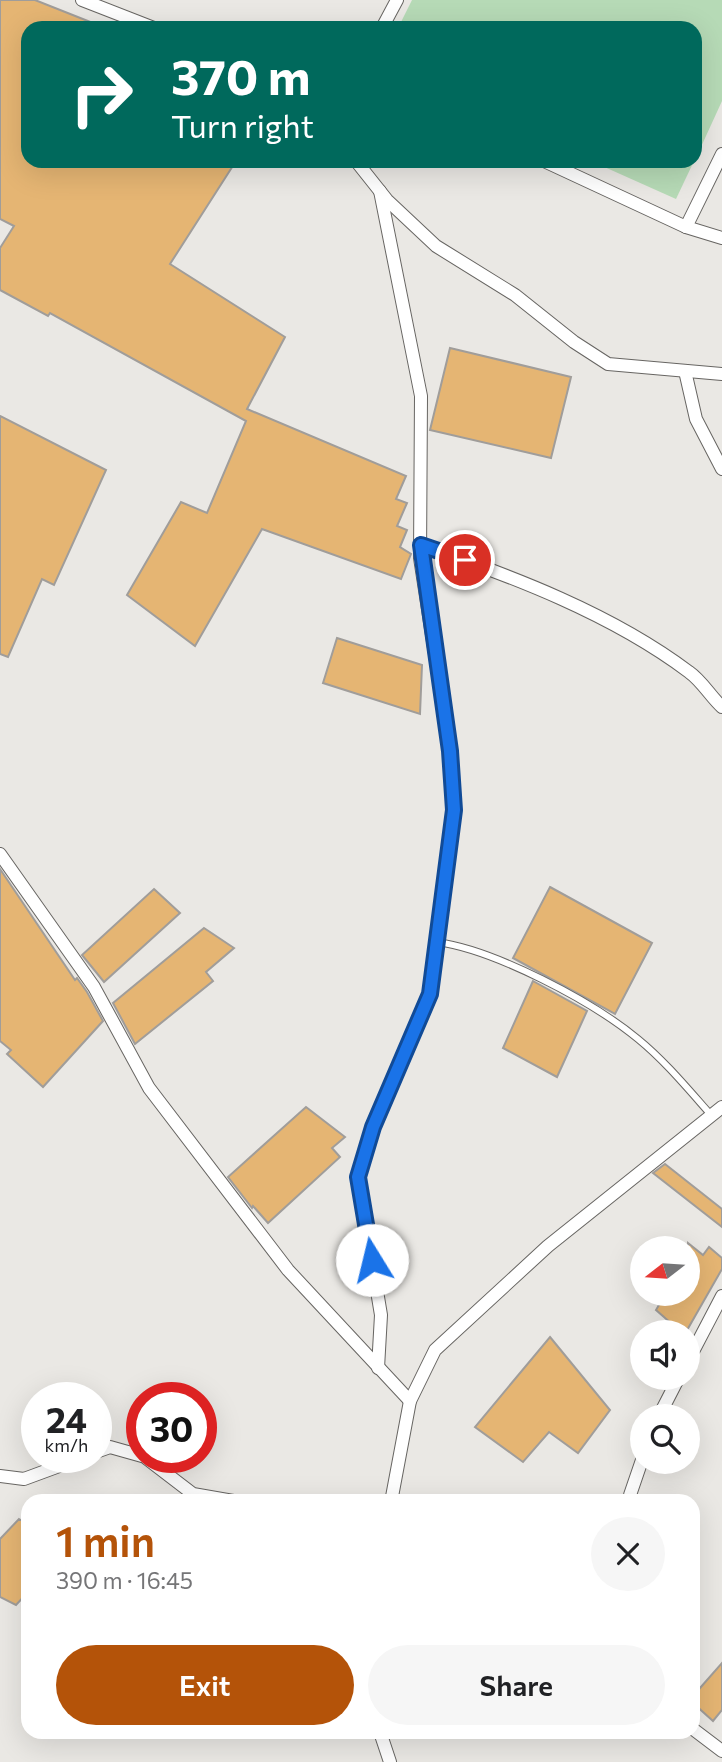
<!DOCTYPE html>
<html lang="en">
<head>
<meta charset="utf-8">
<style>
  body { margin:0; font-family:Commissioner,sans-serif; background:#f6f6f6; color:#202124; height:100vh; display:flex; flex-direction:column; font-size:26px; white-space:nowrap }
  * { box-sizing:border-box; margin:0 }
  p { font-size:23px; color:#757577 }
  .icon { flex:none; width:38px; height:38px; fill:none; stroke:currentColor; stroke-width:2; stroke-linecap:round; stroke-linejoin:round }
  .map { position:relative; flex:1; overflow:hidden }
  .panel { position:absolute; left:21px; top:1494px; width:679px; height:245px; display:flex; flex-direction:column; background:#fff; border-radius:21px; box-shadow:0 7px 28px #0002 }
  .panel>* { flex:none }
  .banner { position:absolute; left:21px; top:21px; width:681px; height:147px; border-radius:21px; box-shadow:0 7px 28px #0002; background:#00695c; color:#fff; overflow:hidden }
  .needle { width:46px; rotate:253deg }
  .tools { position:absolute; left:630px; top:1236px; display:grid; gap:14px }
  .tools a { display:grid; place-items:center; width:70px; height:70px; border-radius:50%; background:#fff; box-shadow:0 7px 28px #0002; font-size:35px }
  .speed { position:absolute; left:21px; top:1382px; display:flex; gap:14px; font-size:35px; font-weight:700; text-align:center }
  .speed>* { display:grid; place-content:center; width:91px; height:91px; border-radius:50%; background:#fff; box-shadow:0 7px 28px #0002; line-height:1 }
  .speed small { font-size:18px; font-weight:400 }
  .speed .limit { border:10px solid #d22; background:#fff; color:#111 }
  .pin { position:absolute; display:grid; place-items:center; width:60px; height:60px; color:#fff; margin:-30px; border:4px solid #fff; border-radius:50%; box-shadow:0 2px 7px #0007 }
  .me { position:absolute; width:77px; margin:-38px; rotate:351deg; stroke-linejoin:round; filter:drop-shadow(0 0 5px #0008) }
  .turn { display:flex; align-items:center; gap:24px; height:147px; padding:0 35px; font-size:32px }
  .turn .icon { width:91px; height:91px; stroke-width:2.5 }
  .turn b { display:block; font-size:49px; line-height:60px }
  .round { display:grid; place-items:center; flex:none; width:74px; height:74px; border-radius:37px; background:#f6f6f6 }
  .headline { display:flex; align-items:center; justify-content:space-between; height:119px; padding:0 35px }
  h1 { font-size:42px; font-weight:600; line-height:52px; color:#b45309 }
  .cta { display:flex; gap:14px; margin-top:auto; padding:14px 35px }
  .cta a { flex:1; height:80px; border-radius:42px; background:#b45309; color:#fff; font-size:28px; font-weight:600; line-height:80px; text-align:center }
  .cta a+a { background:#f6f6f6; color:#202124 }
  .map>svg:first-child { display:block }
</style>
</head>
<body>
<div class="map">
<svg width="722" height="1762" viewBox="0 0 722 1762">
  <rect width="100%" height="100%" fill="#eae8e4"/>
  <g fill="#b6dab6">
    <path d="M412 0H722V101L695 160V28H398Z"/>
    <path d="M591 161H694L676 199Z"/>
  </g>
  <g fill="#e5b573" stroke="#a09d9a" stroke-width="2">
    <path d="M0 0H35L103 27 28 28V161H236L170 264 285 337 247 409 406 476 396 499 407 503 397 526 407 530 400 547 411 554 401 579 262 529 195 646 127 595 181 502 207 513 246 421 50 313 48 316 0 290V248L14 226 0 219Z"/>
    <path d="M450 348 571 377 551 458 430 430Z"/>
    <path d="M0 416 106 470 54 585 42 579 8 657 0 654Z"/>
    <path d="M337 638 422 665 420 714 323 683Z"/>
    <path d="M0 869 75 980 77 978 87 992 103 1021 43 1087 7 1054 11 1050 0 1041Z"/>
    <path d="M550 887 652 943 615 1014 513 958Z"/>
    <path d="M154 889 180 913 104 982 82 955Z"/>
    <path d="M204 928 234 948 206 972 213 981 135 1044 113 1003Z"/>
    <path d="M533 981 587 1011 557 1077 503 1048Z"/>
    <path d="M306 1107 345 1137 332 1148 340 1157 268 1223 253 1206 252 1208 228 1177Z"/>
    <path d="M665 1164 722 1209V1227L653 1173Z"/>
    <path d="M688 1243 703 1255 709 1247 722 1258V1269L686 1332H681L656 1310 666 1293H688Z"/>
    <path d="M550 1337 610 1410 578 1453 549 1432 523 1462 475 1427Z"/>
    <path d="M19 1519 28 1524V1592L16 1605 0 1597V1539Z"/>
    <path d="M722 1663V1710L713 1721 693 1703V1696Z"/>
  </g>
  <g fill="none" stroke-linecap="round" stroke-linejoin="round">
    <defs>
      <path id="service" d="M437 942C495 950 592 1001 638 1039 665 1061 688 1089 712 1116"/>
      <g id="minor">
        <path d="M82 0 154 28"/>
        <path d="M382 28 397 0"/>
        <path d="M356 161 387 200 436 246 515 295 574 342 608 364 722 374"/>
        <path d="M544 161 686 227 722 238"/>
        <path d="M686 227 722 154"/>
        <path d="M685 371 696 419 722 469"/>
        <path d="M421 545C512 576 612 614 689 672 702 681 710 696 722 707"/>
        <path d="M0 854 94 987 149 1088 288 1270 410 1401"/>
        <path d="M688 1361 722 1296"/>
        <path d="M378 1368 381 1315 358 1177 373 1127 430 994 454 810 450 751 420 558 421 396 380 191"/>
        <path d="M659 1416 679 1377"/>
        <path d="M96 1452 110 1447 142 1456"/>
        <path d="M146 1458 193 1494 239 1502"/>
        <path d="M0 1476 24 1479 81 1458"/>
        <path d="M630 1495 642 1460"/>
        <path d="M391 1502 410 1401 435 1350 548 1246 722 1107"/>
        <path d="M693 1729 722 1751"/>
        <path d="M380 1732 390 1762"/>
      </g>
    </defs>
    <use href="#service" stroke="#676562" stroke-width="8"/>
    <use href="#minor" stroke="#676562" stroke-width="14"/>
    <use href="#service" stroke="#fff" stroke-width="6"/>
    <use href="#minor" stroke="#fff" stroke-width="12"/>
  </g>
  <g fill="none" stroke-linecap="round" stroke-linejoin="round">
    <defs>
      <path id="route" d="M372 1260 358 1177 373 1127 430 994 454 810 450 751 421 545 465 560"/>
    </defs>
    <use href="#route" stroke="#114b97" stroke-width="18"/>
    <use href="#route" stroke="#1a73e8" stroke-width="12"/>
  </g>
</svg>
<div class="tools">
<a><svg class="needle" viewBox="-14 -14 28 28"><path d="M0-13l5 13h-10z" fill="#e53935"/><path d="M0 13l5-13h-10z" fill="#757577"/></svg></a>
<a><svg class="icon" aria-label="sound" viewBox="0 0 24 24"><path d="M4 9h4l5-4v14l-5-4H4zM17 9q2 3 0 6"/></svg></a>
<a><svg class="icon" aria-label="search" viewBox="0 0 24 24"><circle cx="10" cy="10" r="6"/><path d="M15 15l6 6"/></svg></a>
</div>
<div class="speed"><div>24<small>km/h</small></div><div class="limit">30</div></div>
<div class="pin" style="left:465px;top:560px;background:#d93025"><svg class="icon" aria-label="arrive" viewBox="0 0 24 24"><path d="M6 21V4h12l-3 4 3 4H6"/></svg></div>
<svg class="me" style="left:372px;top:1260px" viewBox="-20 -20 40 40"><circle r="19" fill="#fff"/><path d="M0-13L10 11 0 6-10 11z" fill="#1a73e8"/></svg>
<div class="banner">
<div class="turn"><svg class="icon" aria-label="right" viewBox="0 0 24 24"><path d="M7 20v-9h11M14 6l5 5-5 5"/></svg><div><b>370 m</b>Turn right</div></div>
</div>
<section class="panel">
<div class="headline"><div><h1>1 min</h1><p>390 m · 16:45</p></div><a class="round"><svg class="icon" aria-label="close" viewBox="0 0 24 24"><path d="M6 6l12 12M18 6L6 18"/></svg></a></div>
<div class="cta"><a>Exit</a><a>Share</a></div>
</section>
</div>
</body>
</html>
